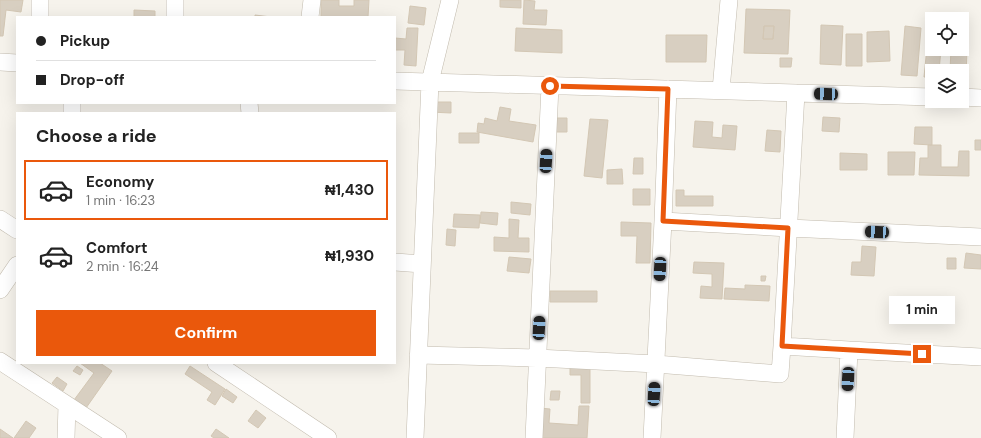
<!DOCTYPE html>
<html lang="en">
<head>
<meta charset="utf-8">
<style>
  body { margin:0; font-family:"DM Sans",sans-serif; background:#f6f6f6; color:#222; height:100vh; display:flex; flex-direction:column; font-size:15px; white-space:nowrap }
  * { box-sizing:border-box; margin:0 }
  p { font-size:13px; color:#767676 }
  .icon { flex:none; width:22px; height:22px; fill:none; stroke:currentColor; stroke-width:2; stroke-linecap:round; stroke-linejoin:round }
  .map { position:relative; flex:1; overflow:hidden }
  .side { position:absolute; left:16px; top:112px; width:380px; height:252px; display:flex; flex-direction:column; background:#fff; border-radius:0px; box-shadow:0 4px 16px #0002 }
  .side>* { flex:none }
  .hud { position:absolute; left:16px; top:16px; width:380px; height:88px; border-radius:0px; box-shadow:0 4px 16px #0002; display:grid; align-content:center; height:88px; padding:0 20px; background:#fff }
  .tools { position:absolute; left:925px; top:12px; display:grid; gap:8px }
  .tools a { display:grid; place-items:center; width:44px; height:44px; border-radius:0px; background:#fff; box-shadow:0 4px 16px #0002; font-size:20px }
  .end { position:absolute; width:18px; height:18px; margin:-9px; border:5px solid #ea580c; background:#fff; box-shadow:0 0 0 2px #fff }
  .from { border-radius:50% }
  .bubble { position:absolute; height:28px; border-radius:0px; background:#fff; box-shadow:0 4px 16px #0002; font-size:13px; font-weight:700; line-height:28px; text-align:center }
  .car { position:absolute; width:12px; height:24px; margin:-12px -6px; border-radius:5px; box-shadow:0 0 3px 1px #0007; background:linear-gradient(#222 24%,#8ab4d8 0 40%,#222 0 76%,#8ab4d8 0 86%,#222 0) }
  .hud b { display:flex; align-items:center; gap:14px; height:38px; font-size:15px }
  .hud b+b { border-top:1px solid #e0e0e0 }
  .hud i { width:10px; height:10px; background:#222 }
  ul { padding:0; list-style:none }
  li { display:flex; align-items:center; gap:12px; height:60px; margin:0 8px 6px; padding:0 12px; border:2px solid transparent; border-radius:0px }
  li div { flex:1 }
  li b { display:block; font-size:15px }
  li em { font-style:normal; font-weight:700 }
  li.selected { border-color:#ea580c }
  li>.icon { width:36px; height:36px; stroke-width:1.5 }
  h2 { padding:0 20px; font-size:18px; line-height:48px }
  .action { display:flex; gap:8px; margin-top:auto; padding:8px 20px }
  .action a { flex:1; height:46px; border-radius:0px; background:#ea580c; color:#fff; font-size:16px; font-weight:700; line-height:46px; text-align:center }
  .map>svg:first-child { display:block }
  .building { fill:#d8cfc1; stroke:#d3c7b4; fill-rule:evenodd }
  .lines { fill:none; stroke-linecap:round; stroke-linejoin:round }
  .minor-casing { stroke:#c2bbae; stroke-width:18 }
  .minor { stroke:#fff; stroke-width:17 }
  .route { stroke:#ea580c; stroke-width:5 }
</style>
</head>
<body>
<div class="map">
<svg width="981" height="438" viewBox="0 0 981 438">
  <rect width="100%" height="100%" fill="#f6f3ec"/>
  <!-- building -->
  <path class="building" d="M0 0H23L21 12 6 10 3 36H0Z
    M321 0H339V6H354V0H369L368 17H321Z
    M500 0H521V8L500 7Z
    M524 0 535 1 534 10H547L546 25 523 24Z
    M410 6 426 8 424 25 408 23Z
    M746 9 790 10 788 54 744 53ZM764 26H774L773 39H763Z
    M134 10 155 11V17H134Z
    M255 15 271 17H255Z
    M821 25 843 26 841 65 820 64Z
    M764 26H774L773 39H763Z
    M905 26 921 28 917 76 901 75Z
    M407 28H418L416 66 404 65 405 50H395V38L406 39Z
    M516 28 562 30V53L515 51Z
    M889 31 890 61 867 62V32Z
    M846 34H862V66H846Z
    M666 35H707L706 62H666Z
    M927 47 932 48V49H941L939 71H932V77H924Z
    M962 47 967 48 966 78H962V71H950L951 49H962Z
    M780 58H792L791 67H780Z
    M430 102H451V113L430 112Z
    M500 107 511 109 509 121 536 125 533 142 477 132 478 123 484 124 485 118 497 121Z
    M823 117 840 118 839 132 822 131Z
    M556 118H567V132H556Z
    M590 119 608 120 602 178 584 176Z
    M695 121 713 122 712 137 722 138 723 125 737 126 735 150 693 147Z
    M915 127H932V145L914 144Z
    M767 130 781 131 780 152 765 151Z
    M459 133H479V143H459Z
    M975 140H981V150H975Z
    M928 145H941V167H958L959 151H969V176L919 175 920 158H928Z
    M888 152H915L914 175H888Z
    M840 153 867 154V170H840Z
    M634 158H643V174H633Z
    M622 169 623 184H607V170Z
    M633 189H650V205H633Z
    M676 190H684V196H713V206H676Z
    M511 202 531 204 530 215 511 213Z
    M481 212 498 213 497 225 480 223Z
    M454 214 480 215 479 228 453 227Z
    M509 219 519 220 518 238H529V252L494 251V237L509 238Z
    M621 222 651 223 650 263H636L637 236H621Z
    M447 229 456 230 455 246 446 245Z
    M862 246 876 247 874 276 851 275 852 262H861Z
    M966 253 981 255V269L964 268Z
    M509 257 531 259 529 273 507 271Z
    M947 258H956V269H947Z
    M694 262 724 263 722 299 700 298 701 286 712 287V274L693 273Z
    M761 276H766L765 281H761Z
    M745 285 770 286 769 301 724 299 725 288 745 289Z
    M550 291H597V302H550Z
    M80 363H100L112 371 86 408 74 400 94 373Z
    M77 366 83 370 80 375 73 371Z
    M190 366 225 389 215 405 207 400 212 392 185 374Z
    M590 367V403H581V375H570V368Z
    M57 377 67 384 63 391 52 383Z
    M226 389 237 397 233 403 222 396Z
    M551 391H560L559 400H550Z
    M579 406H589L587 438H538L540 408 550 409 549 423 578 425Z
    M256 410 266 418 258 428 248 421Z
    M26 421 36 428 29 438H14Z
    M0 429 13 438H0Z
    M216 429 229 438H214L211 436Z"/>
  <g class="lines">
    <!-- minor casing -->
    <g class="minor-casing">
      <path id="minor" d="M40 17V0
        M175 17V0
        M310 17 312 0
        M0 62 17 63
        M395 81 932 97
        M668 89 663 221 789 228 981 237
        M721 90 729 0
        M796 93 782 346 849 350
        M962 97 981 98
        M72 103V113
        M249 103 250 113
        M0 219 17 230
        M395 262 422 264
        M0 290 17 265
        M418 355 537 358 656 364 780 374 782 346
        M0 361 118 438
        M216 363 328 438
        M66 438 67 405
        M415 438 430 82 450 0
        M534 438 550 86
        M652 438 663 221
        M845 438 849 350 981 357"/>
    </g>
    <!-- minor -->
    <use href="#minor" class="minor"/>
  </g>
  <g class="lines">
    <!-- route -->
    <path class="route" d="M550 86 668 89 663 221 788 228 782 346 922 354"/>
  </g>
</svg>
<div class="tools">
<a><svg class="icon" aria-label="locate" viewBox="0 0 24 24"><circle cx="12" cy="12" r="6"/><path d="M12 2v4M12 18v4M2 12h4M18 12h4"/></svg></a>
<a><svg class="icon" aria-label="layers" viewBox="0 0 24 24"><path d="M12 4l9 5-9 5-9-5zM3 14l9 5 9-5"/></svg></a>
</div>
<i class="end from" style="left:550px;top:86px"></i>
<i class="end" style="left:922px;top:354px"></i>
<div class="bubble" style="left:889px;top:296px;width:66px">1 min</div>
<i class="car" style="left:826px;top:94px;rotate:272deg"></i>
<i class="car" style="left:546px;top:161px;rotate:3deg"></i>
<i class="car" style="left:877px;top:232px;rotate:273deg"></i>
<i class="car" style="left:660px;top:269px;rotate:183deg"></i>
<i class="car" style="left:539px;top:328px;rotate:3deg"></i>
<i class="car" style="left:848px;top:379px;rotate:183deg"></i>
<i class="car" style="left:654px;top:394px;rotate:3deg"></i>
<div class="hud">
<b><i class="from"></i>Pickup</b>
<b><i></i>Drop-off</b>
</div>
<section class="side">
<h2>Choose a ride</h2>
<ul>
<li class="selected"><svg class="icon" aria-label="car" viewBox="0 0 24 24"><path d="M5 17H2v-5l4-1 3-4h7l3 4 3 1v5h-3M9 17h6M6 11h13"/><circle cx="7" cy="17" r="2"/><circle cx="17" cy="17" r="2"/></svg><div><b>Economy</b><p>1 min · 16:23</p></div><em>₦1,430</em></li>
<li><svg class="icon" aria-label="car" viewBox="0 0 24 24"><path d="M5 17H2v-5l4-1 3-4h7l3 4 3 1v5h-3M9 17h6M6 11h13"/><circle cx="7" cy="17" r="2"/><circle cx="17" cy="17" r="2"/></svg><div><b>Comfort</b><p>2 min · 16:24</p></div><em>₦1,930</em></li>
</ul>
<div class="action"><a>Confirm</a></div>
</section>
</div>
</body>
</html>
